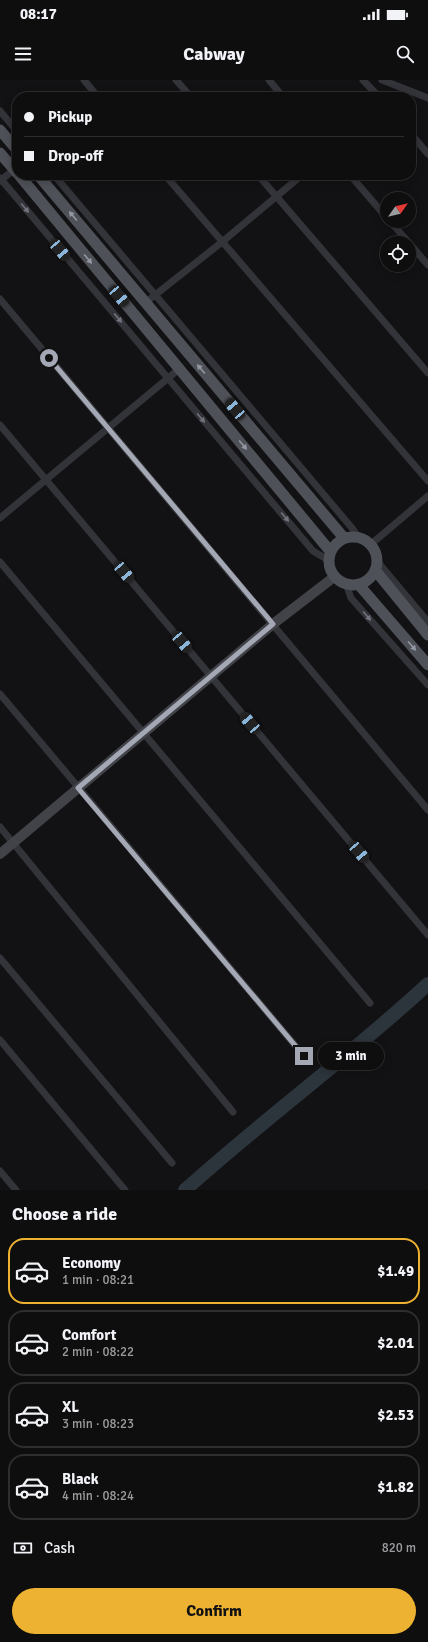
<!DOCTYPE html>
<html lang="en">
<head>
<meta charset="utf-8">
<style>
  body { margin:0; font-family:Signika,sans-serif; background:#171718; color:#f1f3f6; height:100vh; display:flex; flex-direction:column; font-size:15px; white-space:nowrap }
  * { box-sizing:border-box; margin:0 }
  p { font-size:13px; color:#9b9c9e }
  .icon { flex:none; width:22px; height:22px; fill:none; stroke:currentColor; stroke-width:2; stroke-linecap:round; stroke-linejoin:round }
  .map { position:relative; height:1110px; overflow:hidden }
  .panel { display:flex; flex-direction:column; background:#0e0e0f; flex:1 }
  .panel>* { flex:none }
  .guide { position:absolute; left:12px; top:12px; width:404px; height:88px; border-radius:16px; box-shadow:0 2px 10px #0003,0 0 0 1px #2e2e2f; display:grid; align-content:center; height:88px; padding:0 12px; background:#0e0e0f }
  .needle { width:26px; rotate:56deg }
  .tools { position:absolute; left:380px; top:112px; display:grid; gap:8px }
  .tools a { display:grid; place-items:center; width:36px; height:36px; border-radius:50%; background:#0e0e0f; box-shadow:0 2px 10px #0003,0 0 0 1px #2e2e2f; font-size:20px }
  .end { position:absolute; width:18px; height:18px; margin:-9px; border:5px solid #a4a8b4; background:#111; box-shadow:0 0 0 2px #111 }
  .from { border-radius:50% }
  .bubble { position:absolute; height:28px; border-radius:14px; background:#0e0e0f; box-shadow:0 2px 10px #0003,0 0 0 1px #2e2e2f; font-size:13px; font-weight:700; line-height:28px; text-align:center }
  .car { position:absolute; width:12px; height:24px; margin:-12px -6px; border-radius:5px; box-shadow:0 0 3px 1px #0007; background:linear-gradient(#222 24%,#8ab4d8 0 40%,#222 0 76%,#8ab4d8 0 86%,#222 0) }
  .guide b { display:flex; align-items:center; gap:14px; height:38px; font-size:15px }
  .guide b+b { border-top:1px solid #2e2e2f }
  .guide i { width:10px; height:10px; background:#f1f3f6 }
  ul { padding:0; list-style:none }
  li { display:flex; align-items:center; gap:12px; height:66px; margin:0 8px 6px; padding:0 4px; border:2px solid #2e2e2f; border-radius:16px }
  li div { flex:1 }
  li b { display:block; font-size:15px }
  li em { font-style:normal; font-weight:700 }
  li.current { border-color:#edb231 }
  li>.icon { width:36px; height:36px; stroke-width:1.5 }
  h2 { padding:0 12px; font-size:18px; line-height:48px }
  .pay { display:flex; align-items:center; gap:10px; height:44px; padding:0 12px; font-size:15px }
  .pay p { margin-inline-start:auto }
  .primary-button { display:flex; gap:8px; margin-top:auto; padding:8px 12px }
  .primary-button a { flex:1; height:46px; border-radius:24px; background:#edb231; color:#111; font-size:16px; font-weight:700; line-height:46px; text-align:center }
  .status { display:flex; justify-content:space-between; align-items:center; height:28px; padding:0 20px; background:#0e0e0f; direction:ltr }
  .status svg { height:11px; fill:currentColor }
  header { display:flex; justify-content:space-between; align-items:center; height:52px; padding:0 12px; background:#0e0e0f; font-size:18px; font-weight:700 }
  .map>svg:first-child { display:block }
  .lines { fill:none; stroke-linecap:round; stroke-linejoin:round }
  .river { stroke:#2c343c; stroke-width:14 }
  .minor { stroke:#333439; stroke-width:7 }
  .secondary { stroke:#414349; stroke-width:10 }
  .primary { stroke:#4f5158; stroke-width:11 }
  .oneway { fill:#71747d }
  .oneway2 { fill:#9397a2 }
  .route { stroke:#a4a8b4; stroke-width:5 }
</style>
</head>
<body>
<div class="status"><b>08:17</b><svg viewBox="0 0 49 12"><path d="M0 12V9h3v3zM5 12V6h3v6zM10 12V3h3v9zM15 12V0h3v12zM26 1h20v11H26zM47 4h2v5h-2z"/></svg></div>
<header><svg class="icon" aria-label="menu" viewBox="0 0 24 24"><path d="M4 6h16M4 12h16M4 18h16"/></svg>Cabway<svg class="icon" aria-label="search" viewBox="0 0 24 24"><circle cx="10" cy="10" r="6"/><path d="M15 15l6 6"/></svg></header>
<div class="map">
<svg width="428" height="1110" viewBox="0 0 428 1110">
  <rect width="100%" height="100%" fill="#121214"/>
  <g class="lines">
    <!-- river -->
    <path class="river" d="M185 1110C264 1039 350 976 428 904"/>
    <!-- minor -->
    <path class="minor" d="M84 0 98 17
      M176 0 191 17
      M269 0 283 17
      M363 0 379 17
      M382 0 428 18
      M0 31 17 51
      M411 54 428 74
      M54 95 352 448 358 457
      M165 95 428 401
      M258 95 428 293
      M350 95 387 138
      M0 98 313 471 328 480
      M0 101 17 87
      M390 141 409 163
      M409 163 428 185
      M0 219 428 730
      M145 223 222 162 302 95
      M0 345 428 855
      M0 438 179 289
      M370 465 428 416
      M377 481 428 542
      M0 482 370 923
      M346 504 351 518 428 605
      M0 614 304 976
      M0 747 233 1032
      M0 878 172 1083
      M0 960 125 1110
      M0 1091 16 1110"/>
    <!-- secondary -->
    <path class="secondary" d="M0 774 273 544 334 497"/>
    <!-- primary -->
    <path class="primary" d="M0 50 17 70
      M0 73 17 93
      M19 95 330 471
      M38 95 344 458
      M329 481a24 24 0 1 1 48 0a24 24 0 1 1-48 0Z
      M375 490 428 555
      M359 505 428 585"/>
  </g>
  <!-- one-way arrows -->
  <defs><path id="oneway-solid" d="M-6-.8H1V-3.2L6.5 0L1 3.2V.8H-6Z"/></defs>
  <g class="oneway">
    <use href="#oneway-solid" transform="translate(25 128) rotate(50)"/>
    <use href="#oneway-solid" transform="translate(118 238) rotate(50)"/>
    <use href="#oneway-solid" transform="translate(201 338) rotate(50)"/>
    <use href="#oneway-solid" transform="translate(285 437) rotate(50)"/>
    <use href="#oneway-solid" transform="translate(367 536) rotate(50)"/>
  </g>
  <g class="oneway2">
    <use href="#oneway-solid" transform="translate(73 136) rotate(-130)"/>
    <use href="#oneway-solid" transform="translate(88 179) rotate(50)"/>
    <use href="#oneway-solid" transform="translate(201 289) rotate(-130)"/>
    <use href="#oneway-solid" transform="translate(243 365) rotate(50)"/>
    <use href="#oneway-solid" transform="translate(412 566) rotate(49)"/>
  </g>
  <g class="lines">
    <!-- route -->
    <path class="route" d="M49 278 273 544 78 708 304 976"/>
  </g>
</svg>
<div class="tools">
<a><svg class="needle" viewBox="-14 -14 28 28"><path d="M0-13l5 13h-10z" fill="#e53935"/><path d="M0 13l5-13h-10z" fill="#9b9c9e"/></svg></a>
<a><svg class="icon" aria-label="locate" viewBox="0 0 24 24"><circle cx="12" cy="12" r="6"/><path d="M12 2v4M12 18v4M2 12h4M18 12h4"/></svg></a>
</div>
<i class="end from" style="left:49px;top:278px"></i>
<i class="end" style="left:304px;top:976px"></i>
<div class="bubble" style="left:318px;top:962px;width:66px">3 min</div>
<i class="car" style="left:60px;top:170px;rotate:140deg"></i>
<i class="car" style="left:119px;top:216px;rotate:140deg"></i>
<i class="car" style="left:235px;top:329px;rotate:320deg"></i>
<i class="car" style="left:124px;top:492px;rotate:140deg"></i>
<i class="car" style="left:182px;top:562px;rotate:140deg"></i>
<i class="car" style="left:250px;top:643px;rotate:320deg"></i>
<i class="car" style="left:359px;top:772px;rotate:140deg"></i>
<div class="guide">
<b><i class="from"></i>Pickup</b>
<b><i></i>Drop-off</b>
</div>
</div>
<section class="panel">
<h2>Choose a ride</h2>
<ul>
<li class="current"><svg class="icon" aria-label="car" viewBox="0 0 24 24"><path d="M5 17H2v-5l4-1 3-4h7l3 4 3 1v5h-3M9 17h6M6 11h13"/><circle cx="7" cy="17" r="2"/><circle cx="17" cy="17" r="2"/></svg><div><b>Economy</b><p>1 min · 08:21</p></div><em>$1.49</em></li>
<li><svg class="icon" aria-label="car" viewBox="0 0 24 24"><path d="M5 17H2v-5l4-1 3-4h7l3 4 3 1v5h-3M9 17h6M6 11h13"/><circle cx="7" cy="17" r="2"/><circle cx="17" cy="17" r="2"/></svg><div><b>Comfort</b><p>2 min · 08:22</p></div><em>$2.01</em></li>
<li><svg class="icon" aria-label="car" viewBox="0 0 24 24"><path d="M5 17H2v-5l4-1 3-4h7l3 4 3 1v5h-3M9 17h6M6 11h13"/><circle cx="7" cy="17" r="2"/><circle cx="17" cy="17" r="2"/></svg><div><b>XL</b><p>3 min · 08:23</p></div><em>$2.53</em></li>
<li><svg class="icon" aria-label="car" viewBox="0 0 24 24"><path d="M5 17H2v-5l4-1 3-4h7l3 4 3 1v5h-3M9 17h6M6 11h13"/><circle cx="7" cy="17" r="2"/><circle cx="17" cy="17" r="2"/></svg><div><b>Black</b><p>4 min · 08:24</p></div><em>$1.82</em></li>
</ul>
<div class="pay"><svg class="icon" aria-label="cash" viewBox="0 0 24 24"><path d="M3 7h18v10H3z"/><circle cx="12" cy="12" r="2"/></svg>Cash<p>820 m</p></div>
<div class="primary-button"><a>Confirm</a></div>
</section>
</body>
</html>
